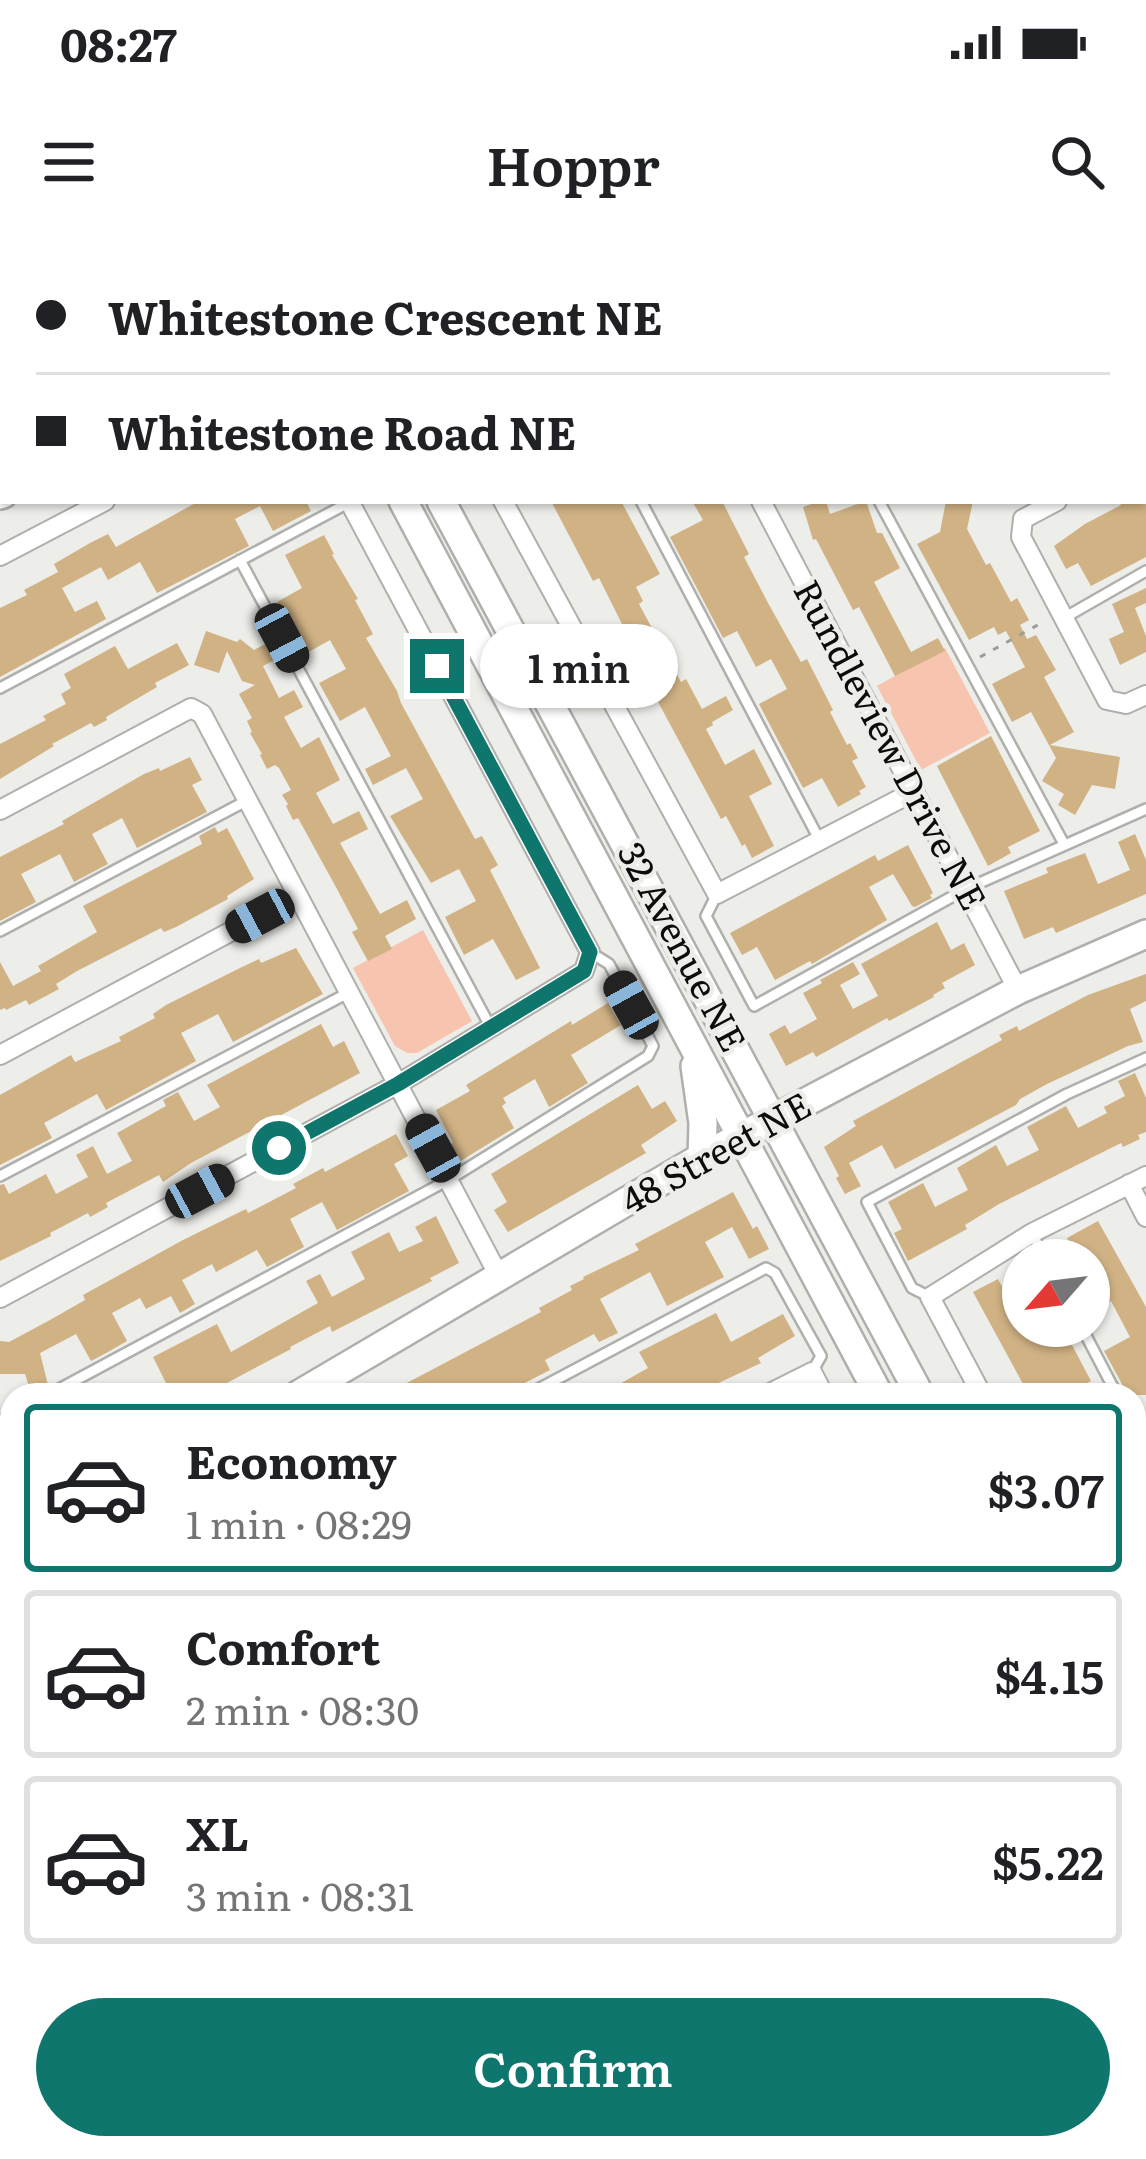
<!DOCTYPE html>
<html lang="en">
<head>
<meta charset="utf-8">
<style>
  body { margin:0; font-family:Literata,serif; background:#f2f2f2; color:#202124; height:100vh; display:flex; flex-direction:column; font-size:45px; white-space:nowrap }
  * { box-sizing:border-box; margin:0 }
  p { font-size:39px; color:#757577 }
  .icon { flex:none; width:66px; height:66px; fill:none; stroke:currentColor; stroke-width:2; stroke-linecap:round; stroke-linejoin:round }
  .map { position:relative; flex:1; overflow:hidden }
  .sheet { position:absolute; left:0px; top:1143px; width:1146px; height:777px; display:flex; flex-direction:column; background:#fff; border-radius:36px 36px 0 0; box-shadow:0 3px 9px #0004 }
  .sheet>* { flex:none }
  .banner { position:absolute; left:0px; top:0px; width:1146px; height:264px; box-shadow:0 3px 9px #0004; display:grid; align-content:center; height:264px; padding:0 36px; background:#fff }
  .needle { width:78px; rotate:242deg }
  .tools { position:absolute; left:1002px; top:999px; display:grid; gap:24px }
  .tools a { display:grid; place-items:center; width:108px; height:108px; border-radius:50%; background:#fff; box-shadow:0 3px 9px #0004; font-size:60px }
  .end { position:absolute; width:54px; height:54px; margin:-27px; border:15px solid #0f766e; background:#fff; box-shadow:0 0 0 6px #fff }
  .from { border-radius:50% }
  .bubble { position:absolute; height:84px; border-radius:42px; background:#fff; box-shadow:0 3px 9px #0004; font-size:39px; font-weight:600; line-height:84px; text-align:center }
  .car { position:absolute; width:36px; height:72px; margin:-36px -18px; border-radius:15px; box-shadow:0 0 9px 3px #0007; background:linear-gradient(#222 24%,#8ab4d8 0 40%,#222 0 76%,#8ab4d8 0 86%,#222 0) }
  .banner b { display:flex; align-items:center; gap:42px; height:114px; font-size:45px }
  .banner b+b { border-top:3px solid #e0e0e0 }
  .banner i { width:30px; height:30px; background:#202124 }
  ul { padding:21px 0 0; list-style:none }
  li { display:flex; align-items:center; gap:36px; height:168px; margin:0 24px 18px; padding:0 12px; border:6px solid #e0e0e0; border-radius:12px }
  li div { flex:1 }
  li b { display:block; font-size:45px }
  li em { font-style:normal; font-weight:600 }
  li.active { border-color:#0f766e }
  li>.icon { width:108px; height:108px; stroke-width:1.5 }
  .primary-button { display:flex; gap:24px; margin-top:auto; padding:24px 36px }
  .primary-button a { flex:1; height:138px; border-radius:72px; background:#0f766e; color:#fff; font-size:48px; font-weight:600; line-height:138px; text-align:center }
  .status { display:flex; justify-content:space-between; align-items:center; height:84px; padding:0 60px; background:#fff; direction:ltr }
  .status svg { height:33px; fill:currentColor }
  header { display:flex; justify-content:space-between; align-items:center; height:156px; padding:0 36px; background:#fff; font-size:54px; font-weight:600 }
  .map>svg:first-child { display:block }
  .green { fill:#f7c4af }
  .building { fill:#d0b284 }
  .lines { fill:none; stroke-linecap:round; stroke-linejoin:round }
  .lane-casing { stroke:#afb0ac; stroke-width:14 }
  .street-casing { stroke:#afb0ac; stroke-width:22 }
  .secondary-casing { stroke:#afb0ac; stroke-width:32 }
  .path { stroke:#9c9c99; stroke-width:3; stroke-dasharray:6 9; stroke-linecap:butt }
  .lane { stroke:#fff; stroke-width:9 }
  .street { stroke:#fff; stroke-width:18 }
  .secondary { stroke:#fff; stroke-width:27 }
  .route { stroke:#0f766e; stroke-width:15 }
  .labels { text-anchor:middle; stroke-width:9; stroke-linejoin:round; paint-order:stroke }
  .street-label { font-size:36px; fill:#0c0c0b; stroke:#edede9 }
</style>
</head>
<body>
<div class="status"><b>08:27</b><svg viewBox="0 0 49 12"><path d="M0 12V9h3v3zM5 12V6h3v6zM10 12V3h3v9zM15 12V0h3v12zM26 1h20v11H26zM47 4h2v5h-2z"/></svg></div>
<header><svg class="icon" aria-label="menu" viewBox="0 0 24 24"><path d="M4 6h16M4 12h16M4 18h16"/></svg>Hoppr<svg class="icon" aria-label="search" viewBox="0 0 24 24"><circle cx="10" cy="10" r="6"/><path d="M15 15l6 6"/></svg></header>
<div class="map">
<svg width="1146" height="1919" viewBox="0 0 1146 1919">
  <rect width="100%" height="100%" fill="#edede9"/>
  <!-- green -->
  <path class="green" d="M945 408 990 493 921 530 877 446Z
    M423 690 472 781 417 813H407L395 806 353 728Z"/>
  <!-- building -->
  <path class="building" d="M199 261H306L311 271 273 291 260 266 235 279 249 306 157 353 140 322 108 340 101 327 62 348 75 372 97 361 106 379 0 437V368L27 355 24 350 58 332 54 324 90 303 108 294 116 307Z
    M551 261H621L660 334 636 347 643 361 639 364 681 442 686 439 702 469 726 456 733 470 712 482 713 485 706 489 725 525 754 509 772 544 749 556 774 606 752 618 745 604 742 606 726 576 721 579 657 460 661 458 645 429 636 434 629 419 637 414 599 338 593 341Z
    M692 261H722L749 314 744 317 768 363 801 422 807 419 833 470 830 472 847 505 850 503 858 518 852 521 866 547 859 551 861 554 838 567 822 538 803 548 759 464 787 449 771 419 756 427 737 391 723 398 670 297 703 280Z
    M820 261H826L830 274 866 261 877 293H882L900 328 874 342 911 412 938 398 945 411 895 436 859 367 853 370 816 299 813 300 803 267Z
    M946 261H973L967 289 986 325 990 323 1011 362 1017 358 1029 380 1020 385 1027 399 1036 395 1056 430 1044 437 1074 492 1050 505 1120 517 1115 549 1092 545 1075 575 1058 565 1064 554 1042 541 1056 518 1031 472 1012 482 992 444 1025 427 1006 391 998 395 994 387 969 400 917 304 940 292Z
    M1119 261H1146V317L1091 346 1078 323 1066 329 1054 306 1085 284 1121 265Z
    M324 295 334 314 332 315 358 359 355 360 373 394 366 398 397 451 401 463 475 599 482 596 498 625 490 630 540 728 516 740 493 699 464 715 445 677 476 661 459 629 431 643 390 576 423 559 406 528 373 545 365 529 391 516 365 467 340 481 319 443 346 429 330 400 305 414 277 362 302 348 285 315Z
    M1146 348V363L1135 368 1146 396V412L1120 425 1109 399 1124 392 1112 364Z
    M206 391 237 402 240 399 254 410 269 402 278 418 263 426 279 458 294 450 303 467 284 477 301 508 319 497 340 540 316 553 333 584 359 571 368 589 340 603 380 674 407 660 416 679 385 696 392 709 368 721 352 692 358 689 337 649 298 578 293 580 286 566 288 564 282 555 291 550 279 528 275 525 267 529 260 515 262 514 250 493 252 492 247 481 252 478 239 454 255 445 242 441 227 411 219 433 194 425Z
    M177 403 189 425 155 443 157 447 106 477 107 480 94 487 91 483 52 504 54 506 0 539V504L46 480 43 476 66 464 61 454 71 448 64 434 115 406 128 429Z
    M991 496 1040 591 1008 607 1011 613 988 626 937 526Z
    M190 517 202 540 192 545 207 572 137 608 122 578 92 594 108 624 74 642 60 614 21 634 36 662 0 681V617L64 584 62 581 144 534 159 528 160 531Z
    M215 587 218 593 227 588 254 639 227 656 228 659 176 687 164 692 161 688 77 731 56 744 59 749 29 765 26 760 6 770 5 768 0 770V722L13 746 41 731 38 726 97 692 83 666 202 604 199 596Z
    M1135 594 1146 620V654L1056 693 1053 687 1024 699 1004 651 1048 633 1046 628 1085 613 1098 644 1130 630 1118 602Z
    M908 605 933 653 930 655 932 658 915 667 912 666 893 634 869 647 887 680 812 724 810 721 775 740 757 707 742 715 730 693 875 615 878 621Z
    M937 682 951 710 964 703 975 725 942 743 945 748 933 755 934 757 889 781 887 778 816 817 813 812 786 826 769 794 785 785 790 794 817 779 803 753 822 743 820 740 853 722 860 734 840 745 853 769 878 756 861 724Z
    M296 708 323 754 233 802 218 774 181 793 196 821 106 870 97 854 44 883 52 898 0 925V855L71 815 75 822 121 801 119 797 155 778 153 774 166 765 242 727 259 719 261 723Z
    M1146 734V761L1130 769 1143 802 1128 806 1047 844 1020 859 1016 865 895 929 882 905 849 923 861 946 845 954 836 938 839 936 824 907 856 886 853 881 1002 800 999 795 1017 786 1019 791 1088 755Z
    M608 763 621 785 571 815 588 843 549 867 535 839 503 858 506 863 502 866 514 888 459 922 450 904 453 903 436 870 470 851 466 845 571 781 572 785Z
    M321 784 333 807 344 801 360 833 191 923 163 942 159 935 106 963 108 967 90 977 88 973 50 993 51 996 0 1021V945L4 944 9 954 46 934 56 954 88 937 76 915 93 906 107 934 132 921 117 893 166 866 163 860 178 852 194 881 220 867 207 845Z
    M1135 833 1146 858V892L1138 895 1140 899 1123 907 1121 903 999 964 965 985 967 989 908 1021 894 993 902 989 888 962 923 943 935 967 968 950 957 928 996 905 1007 926 1039 910 1027 887 1066 866 1078 888 1107 873 1104 867 1125 856 1118 841Z
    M638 845 652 869 665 861 677 881 641 905 646 913 508 992 494 970 507 962 491 934Z
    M396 894 408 916 394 924 409 951 337 990 322 962 290 979 304 1007 267 1027 257 1010 216 1032 212 1024 182 1040 195 1064 180 1073 171 1056 146 1069 140 1058 112 1073 127 1101 108 1112 91 1121 76 1094 40 1113 48 1145 30 1150 25 1134H0V1101L9 1102 50 1080 85 1060 83 1055 183 1000 246 969 248 973 296 948 293 944 323 928 325 932Z
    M733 952 753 989 757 986 769 1009 749 1019 732 987 705 1002 724 1037 667 1066 650 1032 600 1059 618 1093 599 1102 594 1094 545 1120 550 1130 501 1155H384L541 1072 539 1068 572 1050 570 1046 584 1039 583 1037 639 1010 635 1004Z
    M436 976 459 1023 430 1038 432 1041 332 1092 330 1086 290 1107 291 1109 225 1144 228 1150 218 1155H147L167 1145 153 1117 217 1084 231 1112 318 1063 306 1041 320 1034 332 1057 365 1039 351 1012 389 992 399 1012 423 1001 415 987Z
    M1098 981 1146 1067V1155H1128L1104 1111 1130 1097 1111 1061 1089 1072V1053L1104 1045 1088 1016 1078 1020 1067 998Z
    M998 1039 1004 1050 1023 1040V1086H1062L1091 1141 1064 1155H1029L973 1052Z
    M716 1073 731 1102 783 1074 795 1096 758 1118 761 1123 693 1155H600L648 1128 639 1112Z"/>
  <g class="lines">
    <!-- lane casing -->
    <g class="lane-casing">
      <path id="lane" d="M46 3 52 0
        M849 3 855 0
        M0 28 3 26
        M1143 86 1146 85
        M641 261 820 601
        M879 261 1064 604
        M240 320 491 788
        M1064 378 1146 331
        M0 448 350 262
        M717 654 706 676 754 766 966 649 1146 569
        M0 691 248 560
        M0 936 348 753
        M1032 993 1046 1020
        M930 1057 912 1048 867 962 1067 854 1146 818
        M1081 1086 1117 1155
        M48 1155 450 939 648 816 653 806 609 724 590 712
        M527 1155 766 1028 775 1033 821 1116 812 1132
        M0 1181 12 1174
        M1134 1188 1146 1211
        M0 1470 12 1479
        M0 1760 12 1768
        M1134 1818 1146 1812
        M149 1908 155 1919
        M403 1908 409 1919
        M942 1919 963 1908"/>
    </g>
    <!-- street casing -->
    <g class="street-casing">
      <path id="street" d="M205 0 207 3
        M1004 0 1006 3
        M577 3 582 0
        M1065 3 1071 0
        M0 157 3 156
        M1143 214 1146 212
        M503 261 717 654 915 551
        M761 261 1018 750
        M1057 261 1023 279 1021 297 1107 460 1126 464 1146 455
        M0 316 105 261
        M0 570 191 468 202 474 500 1038
        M0 815 297 656
        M1129 944 1146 977
        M0 1058 398 844 584 731 590 712 349 261
        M766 1155 812 1132 824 1155
        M982 1155 930 1057 1032 993 1146 936
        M1134 1448 1146 1471
        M1134 1732 1146 1755
        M0 1893 12 1901
        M21 1908 32 1919
        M528 1908 534 1919
        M251 1919 271 1908
        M706 1919 726 1908"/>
    </g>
    <!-- secondary casing -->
    <g class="secondary-casing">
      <path id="secondary" d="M265 0 267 3
        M319 0 326 3
        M377 3 401 0
        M474 3 480 0
        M0 219 3 217
        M0 255 3 254
        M403 261 879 1155
        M441 261 920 1155
        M695 826 703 883 702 917
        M298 1155 702 917 1018 750 1146 694
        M0 1325 12 1316
        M1134 1558 1146 1581
        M0 1613 12 1622
        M1134 1633 1146 1655
        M279 1908 285 1919"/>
    </g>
    <!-- path -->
    <path class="path" d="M980 417 1045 381"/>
    <!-- lane -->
    <use href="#lane" class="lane"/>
    <!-- street -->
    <use href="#street" class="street"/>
    <!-- secondary -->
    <use href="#secondary" class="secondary"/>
  </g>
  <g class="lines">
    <!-- route -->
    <path class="route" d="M279 908 398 844 584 731 590 712 437 426"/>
  </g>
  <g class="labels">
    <!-- street labels -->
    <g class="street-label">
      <text transform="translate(890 505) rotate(62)" y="13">Rundleview Drive NE</text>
      <text transform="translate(682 707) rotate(62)" y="13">32 Avenue NE</text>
      <text transform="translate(716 913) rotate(-29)" y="13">48 Street NE</text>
    </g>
  </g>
</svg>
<div class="tools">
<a><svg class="needle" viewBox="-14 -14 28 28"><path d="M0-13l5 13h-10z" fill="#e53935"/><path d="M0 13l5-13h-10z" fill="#757577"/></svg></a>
</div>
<i class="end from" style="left:279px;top:908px"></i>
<i class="end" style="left:437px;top:426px"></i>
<div class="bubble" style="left:480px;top:384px;width:198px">1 min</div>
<i class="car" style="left:282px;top:398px;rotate:152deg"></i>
<i class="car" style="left:260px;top:676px;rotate:242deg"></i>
<i class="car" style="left:631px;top:765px;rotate:331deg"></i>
<i class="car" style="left:433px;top:908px;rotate:331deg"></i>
<i class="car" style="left:200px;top:951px;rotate:62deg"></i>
<div class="banner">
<b><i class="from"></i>Whitestone Crescent NE</b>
<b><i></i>Whitestone Road NE</b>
</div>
<section class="sheet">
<ul>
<li class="active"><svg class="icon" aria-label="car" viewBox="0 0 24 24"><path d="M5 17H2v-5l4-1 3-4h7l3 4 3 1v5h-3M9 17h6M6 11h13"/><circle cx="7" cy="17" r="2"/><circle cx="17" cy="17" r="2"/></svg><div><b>Economy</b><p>1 min · 08:29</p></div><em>$3.07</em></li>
<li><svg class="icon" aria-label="car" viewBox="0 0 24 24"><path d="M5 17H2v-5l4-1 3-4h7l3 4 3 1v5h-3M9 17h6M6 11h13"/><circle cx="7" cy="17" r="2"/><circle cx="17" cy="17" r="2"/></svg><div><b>Comfort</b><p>2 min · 08:30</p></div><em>$4.15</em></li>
<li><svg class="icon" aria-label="car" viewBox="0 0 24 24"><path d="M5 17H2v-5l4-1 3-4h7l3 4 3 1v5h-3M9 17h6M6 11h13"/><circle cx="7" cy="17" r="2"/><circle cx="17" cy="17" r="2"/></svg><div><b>XL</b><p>3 min · 08:31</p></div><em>$5.22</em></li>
</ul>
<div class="primary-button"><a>Confirm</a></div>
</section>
</div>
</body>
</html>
